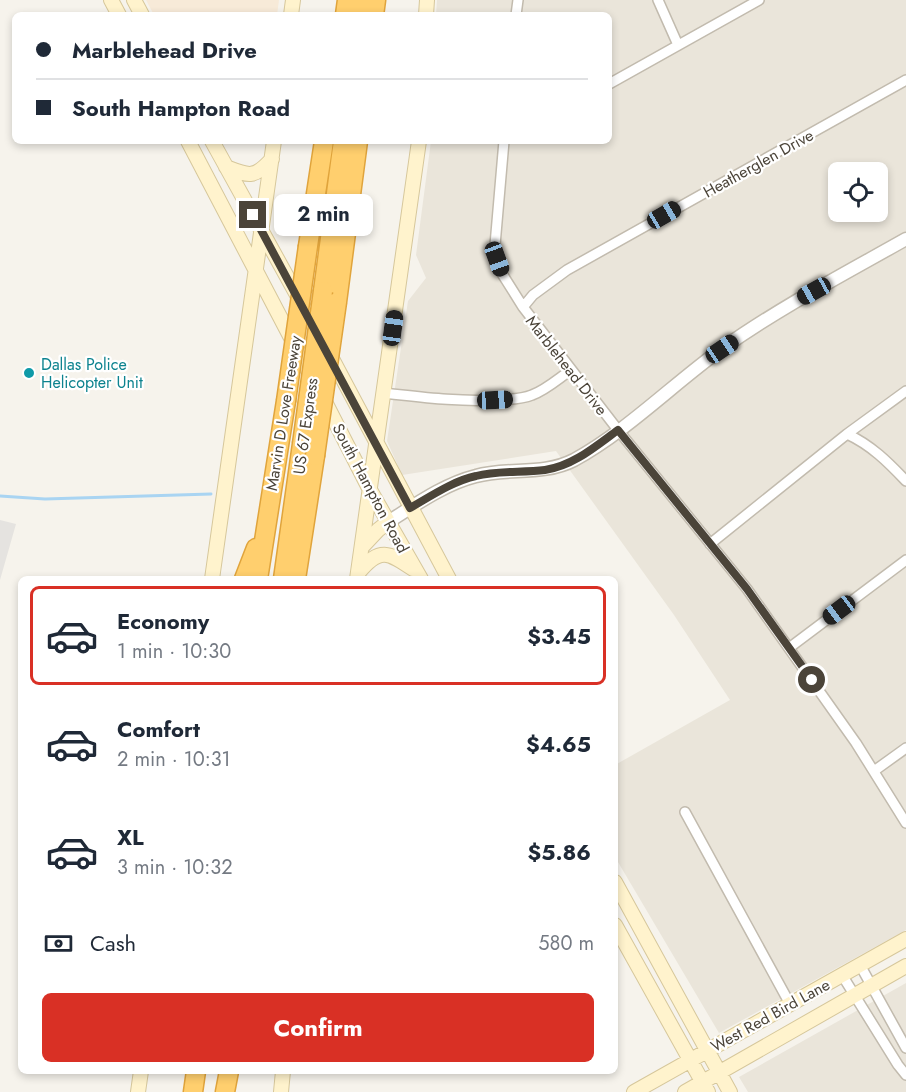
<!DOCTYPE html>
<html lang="en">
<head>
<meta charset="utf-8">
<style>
  body { margin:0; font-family:Jost,sans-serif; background:#f2f2f3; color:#1f2937; height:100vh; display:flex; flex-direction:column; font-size:22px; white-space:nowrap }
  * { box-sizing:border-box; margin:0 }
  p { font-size:20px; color:#747a83 }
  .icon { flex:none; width:33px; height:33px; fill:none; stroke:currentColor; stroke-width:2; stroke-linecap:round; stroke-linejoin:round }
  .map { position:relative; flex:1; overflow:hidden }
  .drawer { position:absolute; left:18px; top:576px; width:600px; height:498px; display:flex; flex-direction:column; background:#fff; border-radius:9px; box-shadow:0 3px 9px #0003 }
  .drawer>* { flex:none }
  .banner { position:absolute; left:12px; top:12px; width:600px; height:132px; border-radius:9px; box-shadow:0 3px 9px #0003; display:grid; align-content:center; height:132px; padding:0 24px; background:#fff }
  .tools { position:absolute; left:828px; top:162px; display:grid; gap:12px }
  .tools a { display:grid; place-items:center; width:60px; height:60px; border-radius:9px; background:#fff; box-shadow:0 3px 9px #0003; font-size:30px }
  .end { position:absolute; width:27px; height:27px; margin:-14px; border:8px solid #4b4439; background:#fff; box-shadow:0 0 0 3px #fff }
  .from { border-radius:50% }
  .bubble { position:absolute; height:42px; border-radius:9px; background:#fff; box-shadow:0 3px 9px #0003; font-size:20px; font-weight:700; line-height:42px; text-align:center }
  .car { position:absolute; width:18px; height:36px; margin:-18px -9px; border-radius:8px; box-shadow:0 0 4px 2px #0007; background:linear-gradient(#222 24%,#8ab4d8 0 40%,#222 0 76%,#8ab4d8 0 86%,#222 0) }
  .banner b { display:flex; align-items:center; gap:21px; height:57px; font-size:22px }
  .banner b+b { border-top:2px solid #e0e1e3 }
  .banner i { width:15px; height:15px; background:#1f2937 }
  ul { padding:10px 0 0; list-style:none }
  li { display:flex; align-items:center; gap:18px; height:99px; margin:0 12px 9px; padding:0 12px; border:3px solid transparent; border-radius:9px }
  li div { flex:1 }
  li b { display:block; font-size:22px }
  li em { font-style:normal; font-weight:700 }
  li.on { border-color:#d93025 }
  li>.icon { width:54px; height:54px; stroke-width:1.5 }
  .pay { display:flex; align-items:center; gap:15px; height:66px; padding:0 24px; font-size:22px }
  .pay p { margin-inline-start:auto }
  .cta { display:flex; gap:12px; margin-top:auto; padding:12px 24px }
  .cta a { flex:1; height:69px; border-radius:9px; background:#d93025; color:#fff; font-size:24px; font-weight:700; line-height:69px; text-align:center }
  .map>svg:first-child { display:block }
  .residential { fill:#eae5da; fill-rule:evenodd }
  .commercial { fill:#f7ead8 }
  .parking { fill:#e5e3e0 }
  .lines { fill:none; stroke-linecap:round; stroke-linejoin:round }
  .stream { stroke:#a9d4f2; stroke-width:3 }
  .minor-casing { stroke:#c2bbae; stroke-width:12 }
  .tertiary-casing { stroke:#c2bbae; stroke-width:15 }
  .secondary-casing { stroke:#d6c79b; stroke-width:16 }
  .motorway-casing { stroke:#e0a43c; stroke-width:21 }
  .minor { stroke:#fff; stroke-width:9 }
  .tertiary { stroke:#fff; stroke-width:12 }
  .secondary { stroke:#fff3cd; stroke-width:14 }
  .motorway { stroke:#ffcf6e; stroke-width:18 }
  .motorway-bridge-casing { stroke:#e0a43c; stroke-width:21; stroke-linecap:butt }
  .motorway-bridge { stroke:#ffcf6e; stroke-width:18 }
  .route { stroke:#4b4439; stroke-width:8 }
  .culture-dot { fill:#0f9aa8; stroke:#fff; stroke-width:2 }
  .labels { text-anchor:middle; stroke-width:4.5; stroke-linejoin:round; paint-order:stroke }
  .street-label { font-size:16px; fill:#4b4439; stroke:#fff }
  .culture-label { font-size:16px; fill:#0d838f; stroke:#fff; text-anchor:start }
</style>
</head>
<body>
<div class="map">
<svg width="906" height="1092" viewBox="0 0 906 1092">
  <rect width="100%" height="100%" fill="#f6f3ec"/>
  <!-- residential -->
  <path class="residential" d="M437 0H906V930L719 1033 615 857V765L730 700 674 615 556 451 402 475 387 441 408 301 426 278 416 255 431 141H609V15H436ZM838 172H878V212H838Z
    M906 983V1092H748L739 1077Z"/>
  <!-- commercial -->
  <path class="commercial" d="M146 0H279L277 15H154Z"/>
  <!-- parking -->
  <path class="parking" d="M0 520 16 524 0 580Z"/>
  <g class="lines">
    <!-- stream -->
    <path class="stream" d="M0 496 45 499 211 494"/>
    <!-- minor casing -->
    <g class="minor-casing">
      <path id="minor" d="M658 0 678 45
        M516 15 518 0
        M609 84 759 0
        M504 141 495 245 501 272 523 307 618 430 747 589 856 743 906 823
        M523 307 533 295 567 270 906 80
        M383 393C421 397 457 402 495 400 508 399 520 400 532 395 546 390 559 378 571 370
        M847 434C871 445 888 462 906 481
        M710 544 847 434 906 391
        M789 648 906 560
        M874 771 906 748
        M685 812 790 1004
        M860 965 906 1048
        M842 975 898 1065 906 1075"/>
    </g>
    <!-- tertiary casing -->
    <g class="tertiary-casing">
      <path id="tertiary" d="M388 522C415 505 444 484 476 476 508 467 543 476 574 460 627 431 673 384 723 348 781 307 844 274 906 239"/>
    </g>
    <!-- secondary casing -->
    <g class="secondary-casing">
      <path id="secondary" d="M111 0 119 15
        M134 0 142 15
        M291 15 293 0
        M426 15 427 0
        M188 141 312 378
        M212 141 318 333
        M226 167C249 176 254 179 272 159
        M329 353 449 579
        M323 398 370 490 421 579
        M362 547 378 530 388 522
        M359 572C380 547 388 552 413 569
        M212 579 274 141
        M357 579 419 141
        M615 882 730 1092
        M615 925 708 1092
        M138 1092 141 1071
        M281 1092 283 1071
        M634 1092 906 939
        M685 1092 906 966"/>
    </g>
    <!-- motorway casing -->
    <g class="motorway-casing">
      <path id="motorway" d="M345 15 347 0
        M360 15 362 0
        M374 15 376 0
        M308 246 324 141
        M323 291 343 141
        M337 302 358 141
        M244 579 256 548
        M258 579 286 401
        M283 579 302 444
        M296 579 315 456
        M193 1092 196 1071
        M225 1092 229 1071"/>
    </g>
    <!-- minor -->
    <use href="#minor" class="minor"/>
    <!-- tertiary -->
    <use href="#tertiary" class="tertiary"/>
    <!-- secondary -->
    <use href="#secondary" class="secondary"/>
    <!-- motorway -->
    <use href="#motorway" class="motorway"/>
    <!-- motorway-bridge casing -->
    <g class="motorway-bridge-casing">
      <path id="motorway-bridge" d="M286 401 308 246
        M302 444 323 291
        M315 456 337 302"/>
    </g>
    <!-- motorway-bridge -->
    <use href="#motorway-bridge" class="motorway-bridge"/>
  </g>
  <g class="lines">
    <!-- route -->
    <path class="route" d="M253 215 410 508C431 496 453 481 476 476 499 470 522 473 545 470 573 466 596 446 618 430L747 589 812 680"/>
  </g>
  <!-- markers -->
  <circle class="culture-dot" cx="29" cy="373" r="6"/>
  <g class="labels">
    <!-- street labels -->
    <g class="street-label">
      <text transform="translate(758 163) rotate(-29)" y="6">Heatherglen Drive</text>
      <text transform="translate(567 365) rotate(52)" y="6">Marblehead Drive</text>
      <text transform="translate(283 413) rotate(-81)" y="6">Marvin D Love Freeway</text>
      <text transform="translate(305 426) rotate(-82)" y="6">US 67 Express</text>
      <text transform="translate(371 488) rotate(62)" y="6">South Hampton Road</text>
      <text transform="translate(770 1015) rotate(-29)" y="6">West Red Bird Lane</text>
    </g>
    <!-- culture labels -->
    <g class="culture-label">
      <text x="41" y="370">Dallas Police<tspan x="41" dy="18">Helicopter Unit</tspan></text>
    </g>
  </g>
</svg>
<div class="tools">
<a><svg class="icon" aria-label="locate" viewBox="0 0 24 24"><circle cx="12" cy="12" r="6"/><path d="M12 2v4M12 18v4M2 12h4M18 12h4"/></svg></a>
</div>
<i class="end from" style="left:812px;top:680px"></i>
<i class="end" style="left:253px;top:215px"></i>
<div class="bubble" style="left:274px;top:194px;width:99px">2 min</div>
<i class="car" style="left:664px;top:215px;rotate:60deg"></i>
<i class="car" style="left:497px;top:259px;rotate:160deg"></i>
<i class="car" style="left:814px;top:291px;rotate:241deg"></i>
<i class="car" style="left:393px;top:328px;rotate:8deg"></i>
<i class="car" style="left:722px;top:349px;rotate:56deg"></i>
<i class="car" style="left:495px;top:400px;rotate:87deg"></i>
<i class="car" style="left:839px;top:610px;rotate:233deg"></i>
<div class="banner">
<b><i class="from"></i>Marblehead Drive</b>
<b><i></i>South Hampton Road</b>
</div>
<section class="drawer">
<ul>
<li class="on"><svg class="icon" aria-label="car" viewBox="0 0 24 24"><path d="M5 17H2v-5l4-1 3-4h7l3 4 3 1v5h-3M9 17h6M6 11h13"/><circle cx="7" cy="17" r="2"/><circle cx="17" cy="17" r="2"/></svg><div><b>Economy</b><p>1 min · 10:30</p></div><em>$3.45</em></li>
<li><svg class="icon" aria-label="car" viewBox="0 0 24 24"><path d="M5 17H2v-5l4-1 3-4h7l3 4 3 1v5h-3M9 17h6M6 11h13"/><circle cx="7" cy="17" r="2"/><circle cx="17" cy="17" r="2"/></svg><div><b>Comfort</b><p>2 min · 10:31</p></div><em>$4.65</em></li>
<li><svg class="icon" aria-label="car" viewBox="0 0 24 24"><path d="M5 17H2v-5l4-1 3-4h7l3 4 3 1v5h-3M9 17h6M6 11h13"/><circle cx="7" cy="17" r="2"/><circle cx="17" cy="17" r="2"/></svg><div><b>XL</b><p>3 min · 10:32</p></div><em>$5.86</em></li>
</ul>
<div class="pay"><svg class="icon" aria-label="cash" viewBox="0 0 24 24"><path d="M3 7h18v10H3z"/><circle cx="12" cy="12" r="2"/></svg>Cash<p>580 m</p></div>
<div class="cta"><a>Confirm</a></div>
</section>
</div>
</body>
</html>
